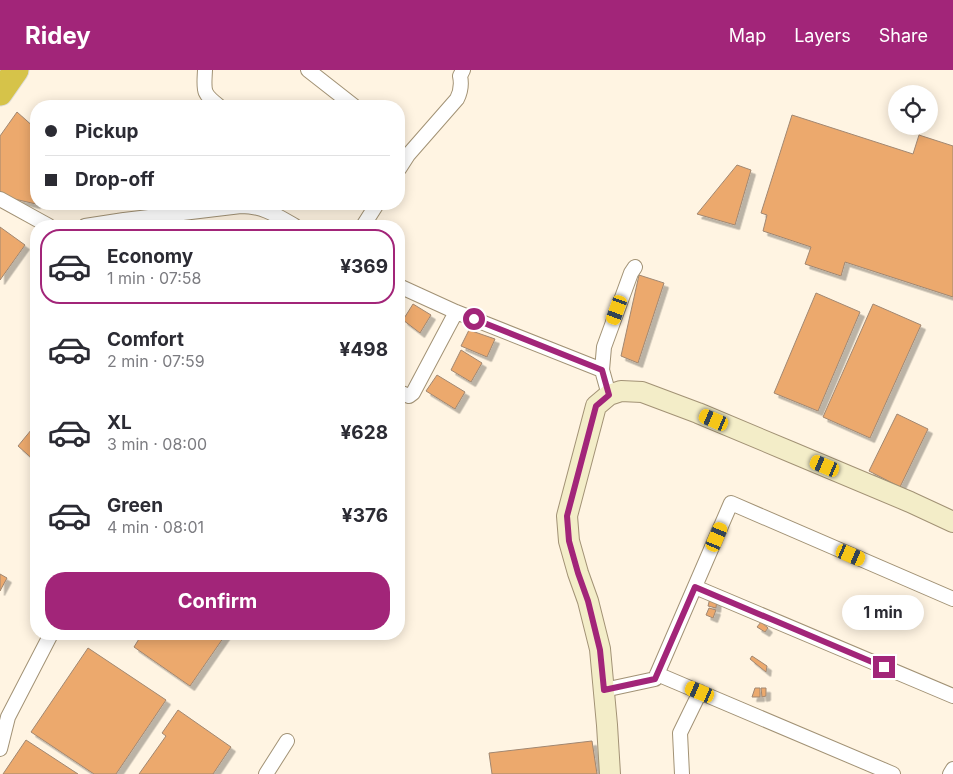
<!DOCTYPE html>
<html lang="en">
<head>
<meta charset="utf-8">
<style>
  body { margin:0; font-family:Inter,sans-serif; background:#f7f7f7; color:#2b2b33; height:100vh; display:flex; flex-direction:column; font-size:19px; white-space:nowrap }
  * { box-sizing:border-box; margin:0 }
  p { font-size:16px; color:#7c7c81 }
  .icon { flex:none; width:28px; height:28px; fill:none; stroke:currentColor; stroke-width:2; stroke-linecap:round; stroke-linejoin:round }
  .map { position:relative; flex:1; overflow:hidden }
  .drawer { position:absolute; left:30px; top:150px; width:375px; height:420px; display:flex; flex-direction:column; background:#fff; border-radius:20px; box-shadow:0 2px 12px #0003 }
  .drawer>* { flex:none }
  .guide { position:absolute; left:30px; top:30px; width:375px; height:110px; border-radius:20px; box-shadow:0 2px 12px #0003; display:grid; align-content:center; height:110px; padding:0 15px; background:#fff }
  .tools { position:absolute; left:888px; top:15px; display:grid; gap:10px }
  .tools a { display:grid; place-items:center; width:50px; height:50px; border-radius:50%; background:#fff; box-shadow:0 2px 12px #0003; font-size:25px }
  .end { position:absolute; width:22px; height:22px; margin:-11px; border:6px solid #a22579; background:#fff; box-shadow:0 0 0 2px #fff }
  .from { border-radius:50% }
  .bubble { position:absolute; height:35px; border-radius:18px; background:#fff; box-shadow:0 2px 12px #0003; font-size:16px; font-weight:700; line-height:35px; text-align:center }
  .car { position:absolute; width:15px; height:30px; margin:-15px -8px; border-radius:6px; box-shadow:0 0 4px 1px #0007; background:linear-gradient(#f5c518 24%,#345 0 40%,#f5c518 0 76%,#345 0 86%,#f5c518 0) }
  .guide b { display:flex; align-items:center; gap:18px; height:48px; font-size:19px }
  .guide b+b { border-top:1px solid #e1e1e2 }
  .guide i { width:12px; height:12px; background:#2b2b33 }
  ul { padding:9px 0 0; list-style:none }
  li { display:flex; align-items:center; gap:15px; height:75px; margin:0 10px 8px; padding:0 5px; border:2px solid transparent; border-radius:20px }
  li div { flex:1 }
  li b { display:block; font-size:19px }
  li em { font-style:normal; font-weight:700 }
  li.current { border-color:#a22579 }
  li>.icon { width:45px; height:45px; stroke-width:1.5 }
  .button { display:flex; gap:10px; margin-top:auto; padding:10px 15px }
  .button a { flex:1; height:58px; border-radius:20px; background:#a22579; color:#fff; font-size:20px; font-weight:700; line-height:58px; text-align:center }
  header { display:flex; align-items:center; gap:30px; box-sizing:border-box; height:70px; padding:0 25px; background:#a22579; color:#fff }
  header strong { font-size:24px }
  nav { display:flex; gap:28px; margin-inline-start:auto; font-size:18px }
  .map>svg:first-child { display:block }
  .building { fill:#eca96d; stroke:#a18771; filter:url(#shadow) }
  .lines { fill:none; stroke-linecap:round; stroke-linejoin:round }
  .street-casing { stroke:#a29275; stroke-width:16 }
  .secondary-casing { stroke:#a29275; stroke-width:22 }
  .highway-casing { stroke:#dddcda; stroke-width:27 }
  .street { stroke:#fff; stroke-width:14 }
  .secondary { stroke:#f3edc8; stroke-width:20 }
  .highway { stroke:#d6c349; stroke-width:25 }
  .route { stroke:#a22579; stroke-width:6 }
</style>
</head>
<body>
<header>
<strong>Ridey</strong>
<nav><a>Map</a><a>Layers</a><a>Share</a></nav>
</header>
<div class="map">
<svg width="953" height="704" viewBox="0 0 953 704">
  <defs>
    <filter id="shadow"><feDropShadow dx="4.5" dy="4.5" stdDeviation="0" flood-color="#0004"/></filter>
  </defs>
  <rect width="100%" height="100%" fill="#fff4e2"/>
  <!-- building -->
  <path class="building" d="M17 42 36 59V134L10 128 0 123V66Z
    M792 45 913 84 919 65 953 76V227L845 192 841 206 805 194 811 177 763 161 767 145 761 143Z
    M737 95 751 100 735 155 697 144Z
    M0 157 25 175 0 210Z
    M639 205 664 213 638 293 621 286Z
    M816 223 860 242 818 341 774 323Z
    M413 234 431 245 420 263 403 250Z
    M873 234 921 255 870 368 823 347Z
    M469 260 495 269 487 287 461 276Z
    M461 280 482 293 471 312 451 300Z
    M437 305 465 322 455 339 426 321Z
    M897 344 928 359 900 417 869 401Z
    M36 354V392L18 376Z
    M0 504 7 508 0 521Z
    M710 528 717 529 716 538 708 536Z
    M709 538 716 540 713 548 706 545Z
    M761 552 768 558 765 562 757 557Z
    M142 564H226L190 616 134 577Z
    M88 578 166 630 116 704H94L31 662Z
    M752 586 767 596 766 602 750 589Z
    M755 618H760V627H752Z
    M761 618H766V626L762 627Z
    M178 640 231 677 213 704H139L166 666 162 663Z
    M26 670 78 704H3Z
    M592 671 597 704H492L489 683Z"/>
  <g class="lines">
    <!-- street casing -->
    <g class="street-casing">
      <path id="street" d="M205 0C204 21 202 23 219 36
        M308 0 354 36
        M399 99 408 85 457 29C461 21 462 15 460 6L463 0
        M0 129 49 156
        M85 156 124 150
        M124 156V150L241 136C263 136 276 145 295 156
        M363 156 377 134
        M399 216 456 242 602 300
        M399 322 409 326 413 323 456 242
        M609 325 602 300 604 277 631 203 635 197
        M695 517 953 626
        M657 604 893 704
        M604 620 655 609 731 433 953 529
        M0 679 8 647 51 564
        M266 704 287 671
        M682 704 680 663 700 622
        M950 704 953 699"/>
    </g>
    <!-- secondary casing -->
    <g class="secondary-casing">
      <path id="secondary" d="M610 704 607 655 600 579 588 531 578 503 569 471 567 446 596 336 609 325 621 321 642 322 698 343 791 382 910 432 953 452"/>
    </g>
    <!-- highway casing -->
    <g class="highway-casing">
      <path id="highway" d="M0 23 16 0"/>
    </g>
    <!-- street -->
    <use href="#street" class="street"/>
    <!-- secondary -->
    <use href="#secondary" class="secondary"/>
    <!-- highway -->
    <use href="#highway" class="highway"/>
  </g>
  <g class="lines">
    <!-- route -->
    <path class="route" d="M474 249 602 300 609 325 596 336 567 446 569 471 578 503 588 531 600 580 604 620 655 609 695 517 884 597"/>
  </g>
</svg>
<div class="tools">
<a><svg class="icon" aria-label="locate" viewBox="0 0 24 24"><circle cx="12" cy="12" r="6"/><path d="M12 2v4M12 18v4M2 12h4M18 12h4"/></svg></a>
</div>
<i class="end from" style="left:474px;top:249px"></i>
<i class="end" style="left:884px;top:597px"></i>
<div class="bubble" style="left:842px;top:525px;width:82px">1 min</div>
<i class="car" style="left:617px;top:240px;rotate:200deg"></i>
<i class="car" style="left:714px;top:350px;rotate:293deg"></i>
<i class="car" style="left:825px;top:396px;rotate:293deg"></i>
<i class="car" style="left:717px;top:467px;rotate:23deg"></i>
<i class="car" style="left:851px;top:485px;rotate:113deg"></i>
<i class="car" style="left:700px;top:622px;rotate:293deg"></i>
<div class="guide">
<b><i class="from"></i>Pickup</b>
<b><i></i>Drop-off</b>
</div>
<section class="drawer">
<ul>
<li class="current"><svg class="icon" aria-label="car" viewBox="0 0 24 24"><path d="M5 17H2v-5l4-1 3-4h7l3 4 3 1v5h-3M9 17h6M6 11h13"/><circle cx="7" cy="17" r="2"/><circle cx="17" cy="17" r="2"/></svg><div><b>Economy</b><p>1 min · 07:58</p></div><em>¥369</em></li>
<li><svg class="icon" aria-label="car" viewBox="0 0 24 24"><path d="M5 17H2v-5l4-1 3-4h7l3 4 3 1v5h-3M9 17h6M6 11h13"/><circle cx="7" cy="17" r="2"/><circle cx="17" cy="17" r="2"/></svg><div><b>Comfort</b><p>2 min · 07:59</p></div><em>¥498</em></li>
<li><svg class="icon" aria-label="car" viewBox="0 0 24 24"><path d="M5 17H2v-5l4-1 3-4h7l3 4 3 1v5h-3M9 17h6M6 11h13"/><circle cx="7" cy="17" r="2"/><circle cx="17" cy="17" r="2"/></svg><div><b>XL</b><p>3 min · 08:00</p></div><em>¥628</em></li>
<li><svg class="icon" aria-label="car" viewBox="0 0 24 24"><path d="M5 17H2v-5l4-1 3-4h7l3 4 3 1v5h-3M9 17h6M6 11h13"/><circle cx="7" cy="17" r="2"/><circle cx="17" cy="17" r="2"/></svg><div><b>Green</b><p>4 min · 08:01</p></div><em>¥376</em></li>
</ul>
<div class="button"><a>Confirm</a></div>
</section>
</div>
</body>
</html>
